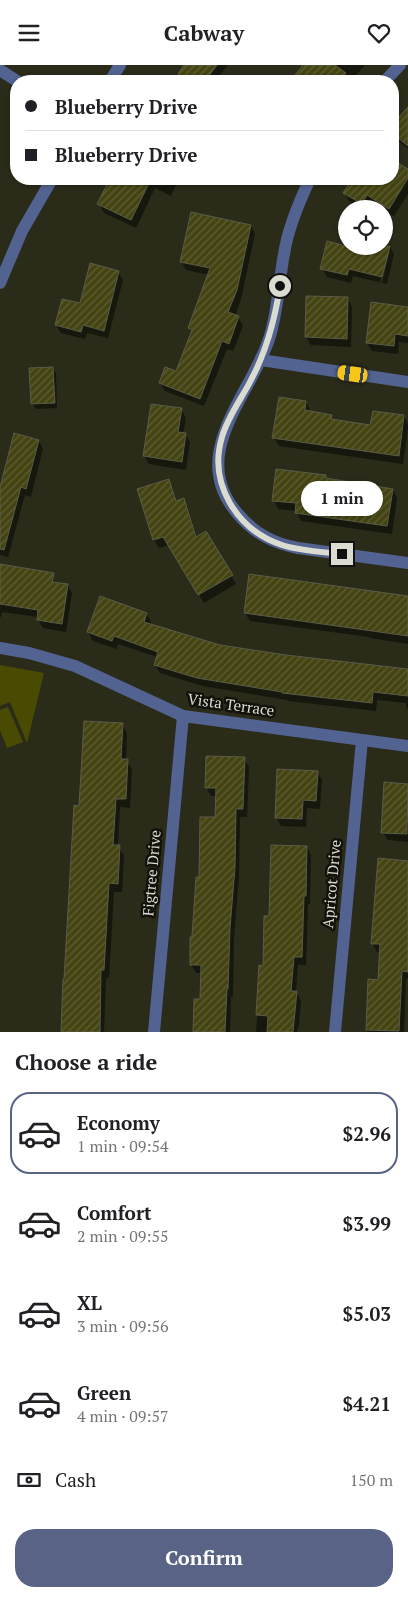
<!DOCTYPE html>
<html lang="en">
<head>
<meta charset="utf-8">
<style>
  body { margin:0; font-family:"PT Serif",serif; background:#f6f6f6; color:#202124; height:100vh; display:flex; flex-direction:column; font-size:19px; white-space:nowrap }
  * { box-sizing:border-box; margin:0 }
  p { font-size:16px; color:#757577 }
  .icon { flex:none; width:28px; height:28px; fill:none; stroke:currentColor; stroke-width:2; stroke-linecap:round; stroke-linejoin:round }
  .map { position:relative; height:967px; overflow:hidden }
  .details { display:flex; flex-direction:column; background:#fff; flex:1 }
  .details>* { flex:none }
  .hud { position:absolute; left:10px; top:10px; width:389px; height:110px; border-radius:20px; box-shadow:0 1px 4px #0004; display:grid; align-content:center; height:110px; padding:0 15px; background:#fff }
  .controls { position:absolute; left:338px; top:135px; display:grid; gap:10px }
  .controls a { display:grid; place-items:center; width:55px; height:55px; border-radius:50%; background:#fff; box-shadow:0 1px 4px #0004; font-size:25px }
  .end { position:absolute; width:22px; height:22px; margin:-11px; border:6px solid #dbdcd1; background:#111; box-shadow:0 0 0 2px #111 }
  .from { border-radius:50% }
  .bubble { position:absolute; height:35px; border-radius:18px; background:#fff; box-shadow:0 1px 4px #0004; font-size:16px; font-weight:700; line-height:35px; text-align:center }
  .car { position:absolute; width:15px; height:30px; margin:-15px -8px; border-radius:6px; box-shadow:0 0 4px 1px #0007; background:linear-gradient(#f5c518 24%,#345 0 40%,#f5c518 0 76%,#345 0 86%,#f5c518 0) }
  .hud b { display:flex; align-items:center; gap:18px; height:48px; font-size:19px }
  .hud b+b { border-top:1px solid #e0e0e0 }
  .hud i { width:12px; height:12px; background:#202124 }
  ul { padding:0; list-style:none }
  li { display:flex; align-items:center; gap:15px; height:82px; margin:0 10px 8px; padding:0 5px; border:2px solid transparent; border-radius:20px }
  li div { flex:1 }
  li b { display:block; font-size:19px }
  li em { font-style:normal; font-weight:700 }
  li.on { border-color:#586386 }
  li>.icon { width:45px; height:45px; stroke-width:1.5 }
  h2 { padding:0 15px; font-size:22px; line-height:60px }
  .pay { display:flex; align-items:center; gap:12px; height:55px; padding:0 15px; font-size:19px }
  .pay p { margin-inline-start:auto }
  .cta { display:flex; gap:10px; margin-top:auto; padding:10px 15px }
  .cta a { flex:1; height:58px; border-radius:20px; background:#586386; color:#fff; font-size:20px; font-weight:700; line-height:58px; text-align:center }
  header { display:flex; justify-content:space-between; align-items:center; height:65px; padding:0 15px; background:#fff; font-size:22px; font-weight:700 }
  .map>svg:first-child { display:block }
  .grass { fill:#4a4b03 }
  .shadow { fill:#0007; fill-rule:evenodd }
  .building { fill:url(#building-hatch); stroke:#5a5c49 }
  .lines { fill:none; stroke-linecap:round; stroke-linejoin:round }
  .minor { stroke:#526291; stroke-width:12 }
  .tertiary { stroke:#526291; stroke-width:12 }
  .route { stroke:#dbdcd1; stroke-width:6 }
  .labels { text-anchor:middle; stroke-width:5; stroke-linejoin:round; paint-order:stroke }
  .street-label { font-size:15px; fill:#dbdcd1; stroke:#12120b }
</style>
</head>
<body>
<header><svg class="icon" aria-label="menu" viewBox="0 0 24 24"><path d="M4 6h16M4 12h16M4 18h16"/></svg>Cabway<svg class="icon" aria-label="heart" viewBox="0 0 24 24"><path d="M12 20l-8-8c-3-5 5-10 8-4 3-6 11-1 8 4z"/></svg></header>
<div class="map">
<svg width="408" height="967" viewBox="0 0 408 967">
  <defs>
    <pattern id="building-hatch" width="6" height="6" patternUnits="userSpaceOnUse" patternTransform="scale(1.25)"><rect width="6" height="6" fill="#444413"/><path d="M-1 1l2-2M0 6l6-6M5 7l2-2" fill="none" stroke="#5e5e34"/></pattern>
  </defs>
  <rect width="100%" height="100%" fill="#2a2b19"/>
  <!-- grass -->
  <path class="grass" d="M0 600 44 608 27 678 10 637 0 641Z
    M8 642 23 677 7 683 0 665V645Z"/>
  <!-- shadow -->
  <path class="shadow" d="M186 0H228L215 16H183L179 9Z
    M305 0H365L351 16H292Z
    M408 44V84L395 73 392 68Z
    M408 106V129L394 151 372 138 368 144H362L349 136 345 128 354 114H392Z
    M111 114H172L176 120 171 131 155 123 136 163 104 148 99 139Z
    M346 157V181H384V179L389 180 394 189 387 219 353 211 351 218 327 212 322 203 341 181ZM387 186H390L382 218H380Z
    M251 161 255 169 241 234 235 251 238 252 243 261 233 286 227 284 204 341 165 326 160 318 177 308 192 268 189 263 209 210 186 205 181 196Z
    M118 207 123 215 108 273 87 268 85 274 61 268 56 260Z
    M348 234 352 242 351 282 311 280 306 272Z
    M408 243V278L399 277 398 289 372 286 367 278Z
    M52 303 56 308 57 343 36 344 32 338Z
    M306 337 310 345V347L331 351 334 356 372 361 404 351 408 359V363L403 399 279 381 274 373Z
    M181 344 186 353 183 369H185L190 377 186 405 149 399 144 391Z
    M39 376 43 384 31 432 25 430 8 492 0 490V427Z
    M326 412 327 415 393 425 397 433 392 469 301 456 296 446 278 444 274 435Z
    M168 415 173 424 177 437 184 435 188 443 197 473 206 468 236 519 204 538 169 480 159 483 154 475Z
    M0 506 52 515 54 518 68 520 72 529 66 567 43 563 38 555V552L2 547 1 552H0Z
    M408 533V579L370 573 369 572 250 556 245 548Z
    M147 549 151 557 150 561 220 581 408 608V645L406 641V638L377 635 376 646 288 636 287 635 203 621 160 608 155 600 157 592 118 579 117 584 93 576 88 567Z
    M122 659 127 668 126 696 132 704 130 743 120 742 118 782 124 790 122 827H114L109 913H106L104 967H62L65 916 80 742Z
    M244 694 249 702 247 752H240L239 811 234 872 233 932H231L230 967H194L201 935 202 908H196L191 899 200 813 216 753 217 731H211L206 722Z
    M317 707 322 715 320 744 307 743 306 762 281 761 276 752Z
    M385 719 408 720V777L388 775 383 767Z
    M307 782 311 790 310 839H308L306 900H298L296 927 301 936 299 961H298L297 967H256L261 902H264L270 852Z
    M408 797V914H406L404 967H367L369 916H379L381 887H377L372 878Z"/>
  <!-- building -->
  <path class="building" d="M184 0H217L205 16H187L178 9Z
    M303 0H335L346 8 340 16H290Z
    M408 42V81L392 68V60Z
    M392 94 408 104V113L389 144 367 130 362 139 343 128 352 114H392Z
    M110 114H151L131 155 97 139Z
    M191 147 251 160 237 225 228 247 239 251 229 279 222 276 200 334 159 318 165 302 176 306 192 265 188 263 210 203 180 197Z
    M327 176 346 181H390L382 212 349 204 347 210 320 204Z
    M90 198 119 206 104 266 83 260 81 267 55 260 62 234 80 238Z
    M306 231 348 232 347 274 305 272Z
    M371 237 408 242V271L395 269 394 281 366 278Z
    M53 302 55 338 31 339 29 303Z
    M279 332 306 336 305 345 332 350 331 354 370 360 373 346 404 350 399 391 272 373Z
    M151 339 182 343 178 367 186 368 182 397 143 391Z
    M14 368 39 375 26 424 21 422 4 485 0 484V422Z
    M276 404 326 410V413L393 424 387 461 295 448 296 438 272 436Z
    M169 414 176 436 184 433 196 472 206 466 233 510 198 530 163 472 153 475 137 424Z
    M0 499 54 508 52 517 68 519 62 559 37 555 38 545 0 539Z
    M249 509 408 531V571L244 548Z
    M100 531 147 548 144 557 220 580 286 590 408 604V631L373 627 372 638 282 628V627L197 613 154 600 158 587 114 571 112 576 87 567Z
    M84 656 123 658 121 694H128L126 734H116L113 780H120L118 819 109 818 104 905H101L100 967H61L63 914H64L74 740 79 741Z
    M206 691 245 692 243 744H236L235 802 230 863 228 924H227L225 967H193L194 934H200L201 900H190V872H192L196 812H199L200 752H215L216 723H205Z
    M277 704 318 706 316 736 303 735 302 754 275 753Z
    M384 717 408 719 407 769 381 768Z
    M271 780 307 781 306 831H304L302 892H294L291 926H297L293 967H267L268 951 256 950 259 900 263 901 264 851H269Z
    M378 793 408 796V907L402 906 399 966 366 965 368 914 378 915 380 879H371Z"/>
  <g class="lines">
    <!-- minor -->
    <path class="minor" d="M0 5 17 16
      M385 16 400 0
      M310 114C299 137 288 163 284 189 279 216 278 244 270 271 253 328 186 388 237 448 254 468 272 478 298 483L408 498
      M261 295 408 317
      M0 583 29 588 75 601 183 651 408 681
      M154 967 183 651
      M335 967 362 675"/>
    <!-- tertiary -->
    <path class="tertiary" d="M110 16 120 0
      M0 218 22 166 52 114"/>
  </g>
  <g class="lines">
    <!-- route -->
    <path class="route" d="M280 221C275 254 267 285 251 315 242 333 228 351 222 372 208 419 237 465 282 480 300 486 322 487 342 489"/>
  </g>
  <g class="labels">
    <!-- street labels -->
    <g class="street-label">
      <text transform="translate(231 640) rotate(8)" y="5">Vista Terrace</text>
      <text transform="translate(152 808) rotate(-85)" y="5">Figtree Drive</text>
      <text transform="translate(332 819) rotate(-85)" y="5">Apricot Drive</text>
    </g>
  </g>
</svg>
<div class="controls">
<a><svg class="icon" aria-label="locate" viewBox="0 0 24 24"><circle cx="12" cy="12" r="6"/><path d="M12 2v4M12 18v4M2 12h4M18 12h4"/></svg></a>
</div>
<i class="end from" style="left:280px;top:221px"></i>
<i class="end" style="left:342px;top:489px"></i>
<div class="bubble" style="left:301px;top:416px;width:82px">1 min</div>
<i class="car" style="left:353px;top:309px;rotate:278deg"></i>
<div class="hud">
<b><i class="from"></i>Blueberry Drive</b>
<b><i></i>Blueberry Drive</b>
</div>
</div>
<section class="details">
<h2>Choose a ride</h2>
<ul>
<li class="on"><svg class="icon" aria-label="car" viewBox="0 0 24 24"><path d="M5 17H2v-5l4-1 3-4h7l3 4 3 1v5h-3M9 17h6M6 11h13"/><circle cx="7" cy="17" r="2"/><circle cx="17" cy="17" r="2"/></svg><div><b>Economy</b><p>1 min · 09:54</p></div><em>$2.96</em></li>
<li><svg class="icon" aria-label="car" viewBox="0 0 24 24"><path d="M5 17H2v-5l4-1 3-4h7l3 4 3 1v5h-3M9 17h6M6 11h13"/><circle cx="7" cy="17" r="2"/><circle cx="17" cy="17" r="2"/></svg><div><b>Comfort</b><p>2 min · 09:55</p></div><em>$3.99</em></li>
<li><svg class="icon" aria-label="car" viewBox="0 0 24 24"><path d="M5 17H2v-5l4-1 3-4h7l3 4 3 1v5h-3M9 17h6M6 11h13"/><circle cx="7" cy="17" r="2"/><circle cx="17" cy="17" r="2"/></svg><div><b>XL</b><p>3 min · 09:56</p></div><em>$5.03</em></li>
<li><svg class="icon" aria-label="car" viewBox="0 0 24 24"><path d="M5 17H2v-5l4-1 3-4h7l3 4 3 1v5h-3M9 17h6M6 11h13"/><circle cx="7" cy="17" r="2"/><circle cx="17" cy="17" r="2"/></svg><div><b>Green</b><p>4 min · 09:57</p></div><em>$4.21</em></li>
</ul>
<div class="pay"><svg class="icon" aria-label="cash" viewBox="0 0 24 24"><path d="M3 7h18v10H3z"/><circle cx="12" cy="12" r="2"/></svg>Cash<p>150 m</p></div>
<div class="cta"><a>Confirm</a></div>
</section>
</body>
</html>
